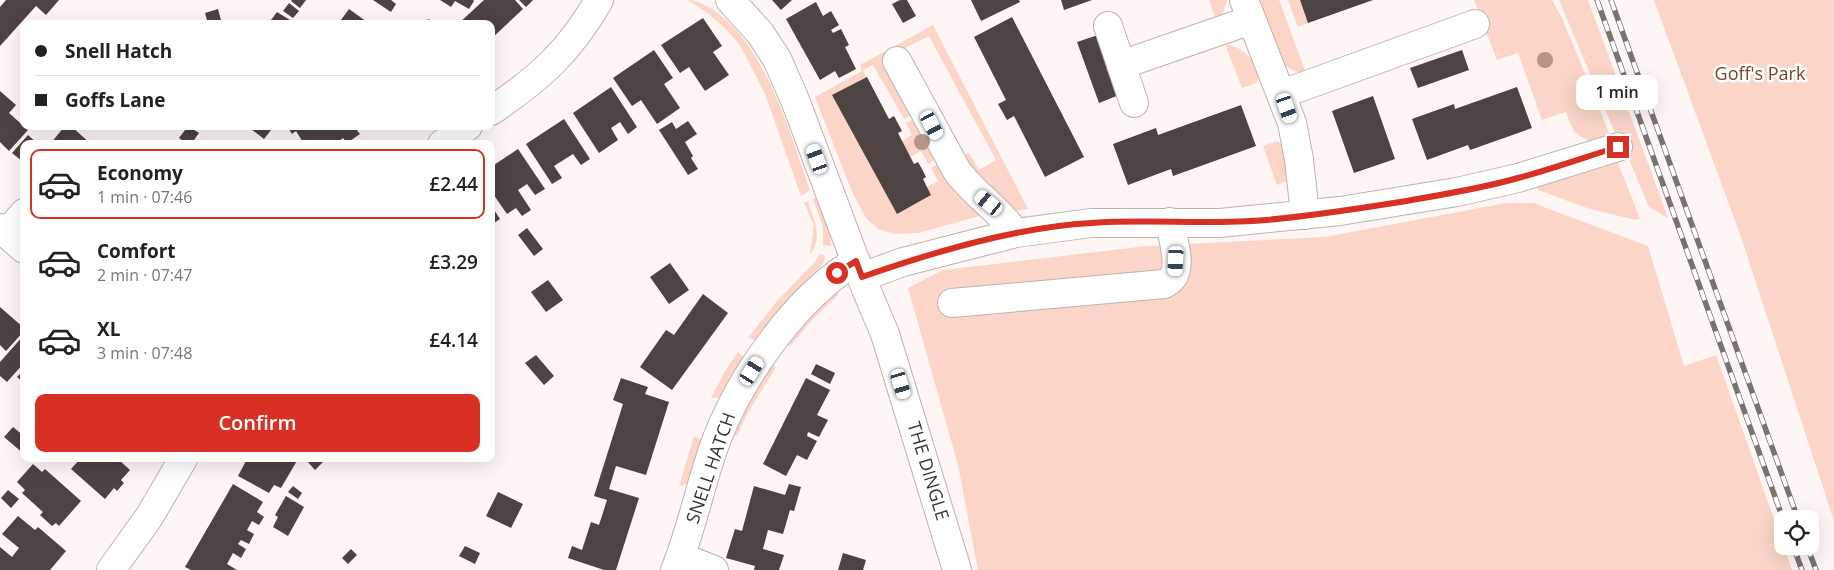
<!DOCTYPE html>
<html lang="en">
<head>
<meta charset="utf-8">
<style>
  body { margin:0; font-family:"Open Sans",sans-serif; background:#f2f2f2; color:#222; height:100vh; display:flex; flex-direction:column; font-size:19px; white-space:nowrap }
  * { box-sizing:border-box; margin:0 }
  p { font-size:16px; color:#767676 }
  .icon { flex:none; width:28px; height:28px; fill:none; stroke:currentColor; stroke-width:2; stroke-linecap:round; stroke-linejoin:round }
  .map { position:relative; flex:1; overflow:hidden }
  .details { position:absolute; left:20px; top:140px; width:475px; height:322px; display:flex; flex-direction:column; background:#fff; border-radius:10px; box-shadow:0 5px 20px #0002 }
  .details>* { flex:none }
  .hud { position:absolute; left:20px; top:20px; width:475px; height:110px; border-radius:10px; box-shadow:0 5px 20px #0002; display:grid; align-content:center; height:110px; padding:0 15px; background:#fff }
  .fabs { position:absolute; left:1774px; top:510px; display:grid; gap:10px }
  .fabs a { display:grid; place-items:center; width:45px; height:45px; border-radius:10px; background:#fff; box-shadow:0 5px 20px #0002; font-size:25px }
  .end { position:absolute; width:22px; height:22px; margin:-11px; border:6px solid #d93025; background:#fff; box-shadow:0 0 0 2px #fff }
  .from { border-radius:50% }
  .bubble { position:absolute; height:35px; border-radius:10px; background:#fff; box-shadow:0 5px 20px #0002; font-size:16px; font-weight:600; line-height:35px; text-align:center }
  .car { position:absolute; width:15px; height:30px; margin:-15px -8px; border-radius:6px; box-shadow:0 0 4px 1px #0007; background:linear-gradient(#fff 24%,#345 0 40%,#fff 0 76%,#345 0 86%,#fff 0) }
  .hud b { display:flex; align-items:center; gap:18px; height:48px; font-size:19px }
  .hud b+b { border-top:1px solid #e0e0e0 }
  .hud i { width:12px; height:12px; background:#222 }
  ul { padding:9px 0 0; list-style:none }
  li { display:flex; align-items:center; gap:15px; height:70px; margin:0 10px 8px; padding:0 5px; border:2px solid transparent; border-radius:10px }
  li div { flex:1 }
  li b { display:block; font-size:19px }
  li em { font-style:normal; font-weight:600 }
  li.selected { border-color:#d93025 }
  li>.icon { width:45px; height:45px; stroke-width:1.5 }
  .cta { display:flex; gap:10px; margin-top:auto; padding:10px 15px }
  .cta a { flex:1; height:58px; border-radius:10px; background:#d93025; color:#fff; font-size:20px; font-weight:600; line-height:58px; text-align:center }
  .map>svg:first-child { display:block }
  .green { fill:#fad5c8 }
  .building { fill:#4d4340 }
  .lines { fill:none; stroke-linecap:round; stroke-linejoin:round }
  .minor-casing { stroke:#beb3af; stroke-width:30 }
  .minor { stroke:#fff; stroke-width:28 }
  .rail-casing { stroke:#787371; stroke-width:5.5 }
  .rail { stroke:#fff; stroke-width:4; stroke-dasharray:11; stroke-linecap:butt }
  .tree { fill:#b79487 }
  .route { stroke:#d93025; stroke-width:6 }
  .labels { text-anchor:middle; stroke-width:5; stroke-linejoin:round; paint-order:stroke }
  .park-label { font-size:18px; fill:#7d432e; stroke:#fff }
  .street-label { font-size:18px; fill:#373331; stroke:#fff }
</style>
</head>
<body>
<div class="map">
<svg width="1834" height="570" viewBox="0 0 1834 570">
  <rect width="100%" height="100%" fill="#fef6f4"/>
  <!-- green -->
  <path class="green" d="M687 0C697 0 703 4 712 9 766 44 789 132 810 190L801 196 765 94 740 45 725 28 705 11Z
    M1209 0H1227L1222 16 1216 20Z
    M1260 0H1279L1306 73C1296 73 1290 69 1283 64L1259 8Z
    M1288 0H1300L1308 23 1298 27Z
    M1474 0H1552L1562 18 1610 135C1601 146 1583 141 1574 131 1570 125 1568 118 1566 112L1542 120 1518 53 1497 60Z
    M1559 0H1588L1668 218 1649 207 1618 133H1615Z
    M1654 0H1834V521L1741 237Z
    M933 25 1028 209 1013 211 1008 209 963 158 967 153 970 154 979 170 996 160 929 36 903 49 915 113 904 119 873 65 863 70 867 77 833 96 897 213 931 195 927 187 938 181 931 168 941 162 983 215 918 233 894 234 878 229 866 218 853 194 815 97 862 71 860 65Z
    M1225 44C1245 48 1253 58 1259 76L1256 83 1242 88Z
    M917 117 939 157 928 164 921 151 910 157 902 141 912 135 906 123Z
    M1277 141 1284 146 1288 172 1287 181 1277 185 1263 146Z
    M1618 163 1640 219 1636 220 1590 209 1538 190V187Z
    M819 196 829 227 831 246 823 245V227L813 199Z
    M808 201C813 219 824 238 810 254L814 226 804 203Z
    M1506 203H1533L1648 246 1684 366 1716 355 1792 570H978L958 465 908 288 943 270 1147 246 1325 237Z
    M820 254 824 255 825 259 820 267 783 307 757 340 748 338 777 301 815 262Z
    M835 290 839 294 812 320 792 344 788 346 786 342Z
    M738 352 744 357 722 397 711 398 725 371Z
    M770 363 776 367 747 414 737 436 731 434Z
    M694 436 702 440 689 479 687 484 679 486Z"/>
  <!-- building -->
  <path class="building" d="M6 0H59L46 15 36 6 0 46V7Z
    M292 0H306L300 8 291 1Z
    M373 0H391L396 4 391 12Z
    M440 0H473L474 1 469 9 455 1 451 7Z
    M484 0H515L523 9 491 39V24H458Z
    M519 0H533L526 7Z
    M772 0H792L781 10Z
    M900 0H907L916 16 903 23 892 4Z
    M971 0H1019L1020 2 981 21Z
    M1061 0H1092L1064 10Z
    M1300 0H1373L1308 23Z
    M816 2 823 16 831 11 839 25 831 30 833 33 841 29 849 45 845 47 856 69 839 78 835 71 820 80 786 19Z
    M289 3 299 11 293 18 283 11Z
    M218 9 222 24H208L205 13Z
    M349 9 370 24H347L341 20Z
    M277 12 290 20 287 24H268Z
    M1012 17 1084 157 1045 177 1014 116 1007 120 998 104 1006 100 1005 98 974 37Z
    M703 18 722 46 713 52 729 75 705 91 689 67 680 73 661 45Z
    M429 19 432 24H421Z
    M1098 35 1119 95 1099 103 1077 42Z
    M654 50 673 78 664 84 680 108 657 124 641 100 632 106 613 78Z
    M1462 50 1469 70 1418 88 1410 68Z
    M867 77 889 119 894 116 902 131 898 133 914 164 918 162 922 169 926 177 923 179 931 195 897 214 832 95Z
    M611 87 637 127 628 134 620 122 611 128 618 140 599 153 573 113Z
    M1517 87 1532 128 1470 150 1468 145 1427 160 1412 119 1454 104 1455 109Z
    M0 91 16 105 9 113 28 130 9 151 0 142Z
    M1373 96 1395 159 1354 173 1332 111Z
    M1241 105 1256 146 1173 176 1171 169 1128 185 1113 144 1156 128 1158 135Z
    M564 119 590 159 581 165 573 154 554 166 562 178 552 184 526 144Z
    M688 121 697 134 685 142 693 156 691 158 698 169 688 175 659 130 672 122 676 129Z
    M65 126H71L91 144H50Z
    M188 126 199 133 191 144H187L179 138Z
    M247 126H266L271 130 264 139Z
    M287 126H360L356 129 360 134 347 143 343 138 335 144H304L296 131 292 134Z
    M28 135 38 144H24V159L22 161 12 153Z
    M518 149 545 189 535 195 527 184 518 190 531 210 522 216 516 208 507 214 491 191V167Z
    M491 205 500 219 491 225Z
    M527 228 543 249 534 256 518 235Z
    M670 263 689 290 669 304 650 277Z
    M548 280 563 300 546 312 531 292Z
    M703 294 728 313 672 390 640 367 666 330 674 335Z
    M0 307 24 328V331L6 351 0 345Z
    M24 335V363L7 382 0 376V362Z
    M536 355 554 376 544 385 525 363Z
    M816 364 835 373 830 384 811 374Z
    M24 370V383L17 377Z
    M621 378 648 387 645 394 669 402 646 475 616 466 609 489 639 498 616 570H604L568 558 572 546 582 550 591 522 599 525 607 500 594 496 623 404 613 400Z
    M806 378 830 390 817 415 828 420 819 437 808 432 807 436 817 441 807 460 797 455 786 476 763 464Z
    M13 427 24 436V454L4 437Z
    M80 459H118L130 470 121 480 124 483 117 491 114 488 105 499 71 469Z
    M247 459H298L281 488 274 485 269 493 238 476Z
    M309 459H323L325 460 315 470 307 461Z
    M33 464 42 472 45 469 81 501 59 526 56 523 52 526 40 515 43 512 22 493 25 490 17 482Z
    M233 484 263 502 257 512 264 517 259 525 252 521 247 530 254 534 249 544 241 540 238 544 246 549 241 558 233 553 227 564 237 570H191L185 567Z
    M789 484 801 487 794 511 790 510 783 534 768 530 763 549 784 555 779 570H754L755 566 726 558 735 529 742 531 754 486 785 495Z
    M293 486 302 493 298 499 288 492Z
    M8 490 19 499 11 508 1 498Z
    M498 492 523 504 511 528 486 516Z
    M286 496 304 507 288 536 273 527 278 517 275 515Z
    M18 516 35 530 38 527 66 551 50 570H0V547L12 557 19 548 2 534Z
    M465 546 480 553 475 564 459 556Z
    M351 549 357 555 348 564 342 558Z
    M843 553 866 560 863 570H838Z"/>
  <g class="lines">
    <!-- minor casing -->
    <g class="minor-casing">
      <path id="minor" d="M730 0 760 33 777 59 795 100 866 289 885 334 957 570
        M1244 0 1292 123 1299 159 1305 215
        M1108 26 1134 103
        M897 61 957 171C975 195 997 208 1016 233
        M1121 65 1251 20
        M1282 94 1475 24
        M491 111C540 78 570 51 599 0
        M442 144 468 126
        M0 228 24 249
        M7 233 24 213
        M862 277 903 262 1016 233 1091 223H1220L1340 211 1457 192 1518 178 1618 147
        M952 303 1164 284C1168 282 1171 280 1173 277 1182 263 1172 238 1170 222
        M681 557 714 570
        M111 570 149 517 183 459
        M675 570C693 527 701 479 718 436 743 373 798 296 856 261"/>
    </g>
    <!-- minor -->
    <use href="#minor" class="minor"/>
    <!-- rail casing -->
    <g class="rail-casing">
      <path id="rail" d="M1597 0 1783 519
        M1611 0 1798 519
        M1793 546 1802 570
        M1807 546 1816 570"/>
    </g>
    <!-- rail -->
    <use href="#rail" class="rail"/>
  </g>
  <!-- trees -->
  <g class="tree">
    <circle cx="1545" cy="60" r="8"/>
    <circle cx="922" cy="142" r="8"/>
  </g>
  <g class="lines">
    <!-- route -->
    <path class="route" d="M837 273 856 261 862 277C933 252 1016 227 1091 223 1150 219 1208 225 1266 220 1311 216 1356 209 1400 202 1440 195 1480 189 1518 178 1552 169 1585 157 1618 147"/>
  </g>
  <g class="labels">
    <!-- park labels -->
    <g class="park-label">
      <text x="1760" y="80">Goff's Park</text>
    </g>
    <!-- street labels -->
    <g class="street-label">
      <text transform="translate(711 468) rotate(-71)" y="6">SNELL HATCH</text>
      <text transform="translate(928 471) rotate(73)" y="6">THE DINGLE</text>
    </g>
  </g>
</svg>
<div class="fabs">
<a><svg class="icon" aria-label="locate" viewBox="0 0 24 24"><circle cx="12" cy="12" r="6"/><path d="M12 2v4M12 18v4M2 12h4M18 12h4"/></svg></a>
</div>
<i class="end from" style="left:837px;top:273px"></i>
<i class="end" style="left:1618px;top:147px"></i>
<div class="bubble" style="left:1576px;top:75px;width:82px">1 min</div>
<i class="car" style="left:1287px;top:108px;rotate:161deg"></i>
<i class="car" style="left:932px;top:125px;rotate:152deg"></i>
<i class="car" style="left:817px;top:159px;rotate:340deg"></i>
<i class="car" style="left:989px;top:203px;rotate:309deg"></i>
<i class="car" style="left:1176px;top:261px;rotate:183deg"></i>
<i class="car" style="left:752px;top:371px;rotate:32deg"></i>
<i class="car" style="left:901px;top:384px;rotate:163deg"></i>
<div class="hud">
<b><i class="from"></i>Snell Hatch</b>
<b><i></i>Goffs Lane</b>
</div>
<section class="details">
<ul>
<li class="selected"><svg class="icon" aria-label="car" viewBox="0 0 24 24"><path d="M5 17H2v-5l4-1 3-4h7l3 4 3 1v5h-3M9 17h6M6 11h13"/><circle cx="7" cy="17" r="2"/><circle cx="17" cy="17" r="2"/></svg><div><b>Economy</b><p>1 min · 07:46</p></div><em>£2.44</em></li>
<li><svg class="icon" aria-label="car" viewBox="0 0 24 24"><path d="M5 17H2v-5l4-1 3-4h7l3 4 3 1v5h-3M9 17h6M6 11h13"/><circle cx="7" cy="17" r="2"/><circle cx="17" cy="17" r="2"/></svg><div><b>Comfort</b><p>2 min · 07:47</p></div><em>£3.29</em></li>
<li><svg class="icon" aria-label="car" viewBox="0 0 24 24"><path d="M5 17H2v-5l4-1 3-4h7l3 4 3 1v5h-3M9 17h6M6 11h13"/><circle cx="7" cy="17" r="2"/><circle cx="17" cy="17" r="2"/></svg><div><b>XL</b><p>3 min · 07:48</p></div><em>£4.14</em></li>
</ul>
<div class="cta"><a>Confirm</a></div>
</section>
</div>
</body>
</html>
